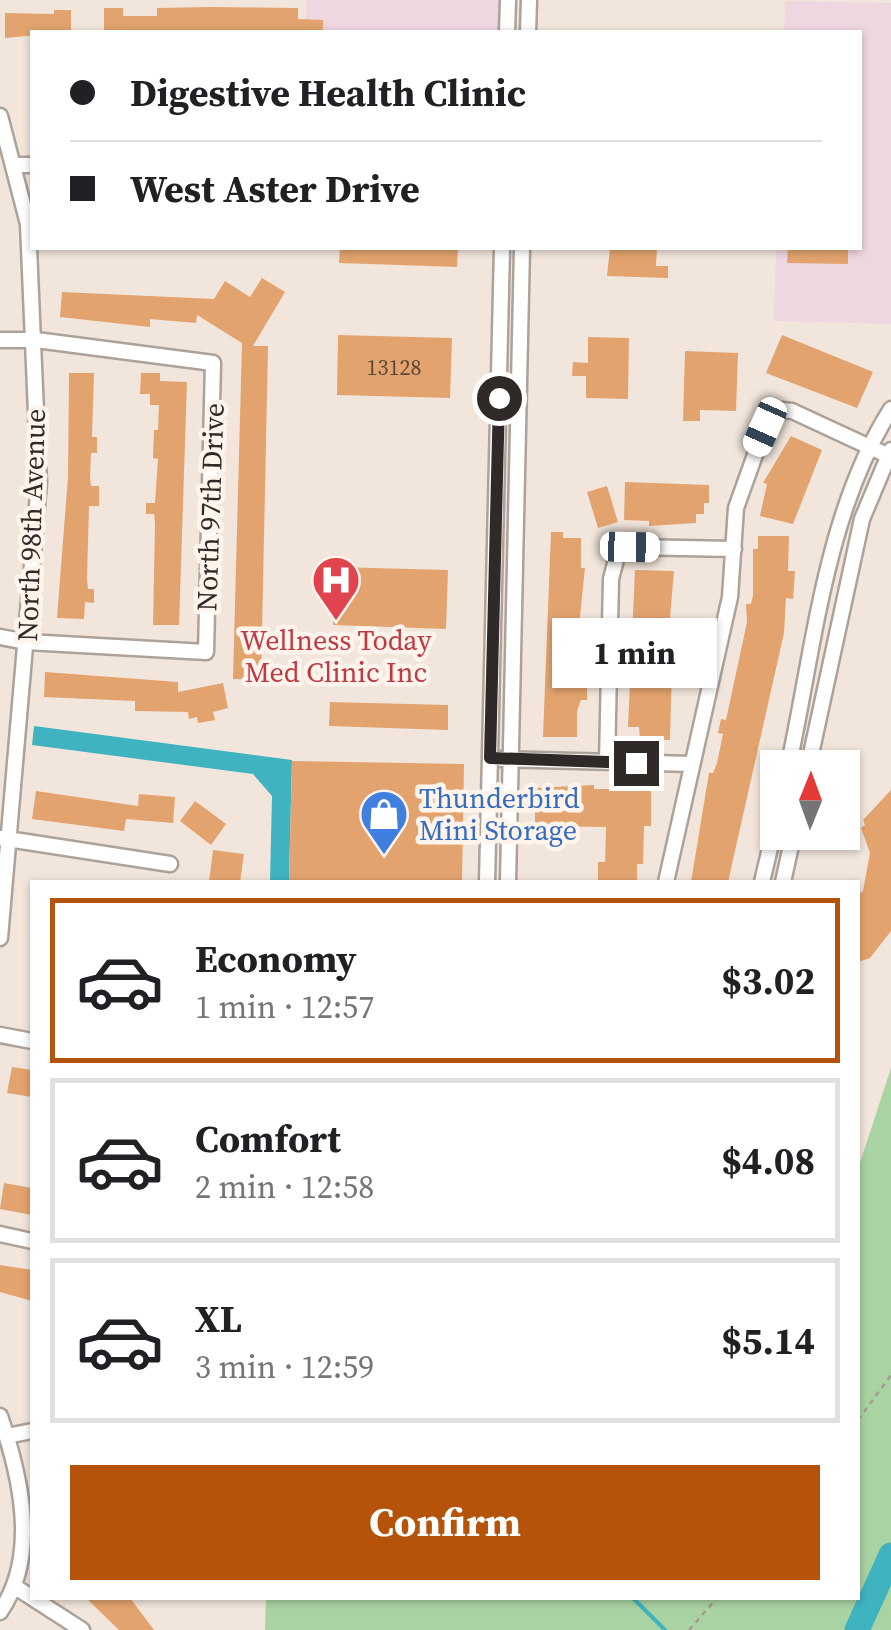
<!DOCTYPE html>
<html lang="en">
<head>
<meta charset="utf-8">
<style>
  body { margin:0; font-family:"Source Serif 4",serif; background:#f6f6f6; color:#202124; height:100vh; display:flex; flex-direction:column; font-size:38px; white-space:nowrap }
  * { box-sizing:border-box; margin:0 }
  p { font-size:32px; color:#757577 }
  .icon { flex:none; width:55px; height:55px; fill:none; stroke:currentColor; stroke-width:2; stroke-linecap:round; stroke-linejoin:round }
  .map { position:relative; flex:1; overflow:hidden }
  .drawer { position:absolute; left:30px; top:880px; width:830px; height:720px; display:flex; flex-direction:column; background:#fff; border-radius:0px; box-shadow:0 2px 8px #0004 }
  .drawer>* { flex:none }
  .guide { position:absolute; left:30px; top:30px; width:832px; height:220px; border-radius:0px; box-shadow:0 2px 8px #0004; display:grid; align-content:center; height:220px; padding:0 40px; background:#fff }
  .needle { width:65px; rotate:1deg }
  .fabs { position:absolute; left:760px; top:750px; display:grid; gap:20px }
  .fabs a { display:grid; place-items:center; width:100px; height:100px; border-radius:0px; background:#fff; box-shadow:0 2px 8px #0004; font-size:50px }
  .end { position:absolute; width:45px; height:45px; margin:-22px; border:12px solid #2f2a27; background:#fff; box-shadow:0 0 0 5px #fff }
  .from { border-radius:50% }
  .bubble { position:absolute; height:70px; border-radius:0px; background:#fff; box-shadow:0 2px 8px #0004; font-size:32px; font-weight:700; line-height:70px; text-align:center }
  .car { position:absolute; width:30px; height:60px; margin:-30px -15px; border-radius:12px; box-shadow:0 0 8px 2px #0007; background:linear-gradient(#fff 24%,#345 0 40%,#fff 0 76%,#345 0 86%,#fff 0) }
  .guide b { display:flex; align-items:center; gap:35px; height:95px; font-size:38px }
  .guide b+b { border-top:2px solid #e0e0e0 }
  .guide i { width:25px; height:25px; background:#202124 }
  ul { padding:18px 0 0; list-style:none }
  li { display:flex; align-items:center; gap:30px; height:165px; margin:0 20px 15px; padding:0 20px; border:5px solid #e0e0e0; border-radius:0px }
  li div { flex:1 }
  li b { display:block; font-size:38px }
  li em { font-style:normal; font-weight:700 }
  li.selected { border-color:#b45309 }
  li>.icon { width:90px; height:90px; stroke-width:1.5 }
  .cta { display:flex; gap:20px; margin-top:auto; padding:20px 40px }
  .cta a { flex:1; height:115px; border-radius:0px; background:#b45309; color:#fff; font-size:40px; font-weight:700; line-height:115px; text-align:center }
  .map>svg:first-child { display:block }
  .commercial { fill:#efd7e2 }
  .green { fill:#a9d3a2 }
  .water { fill:#40b3c1 }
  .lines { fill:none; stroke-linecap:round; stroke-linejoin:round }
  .stream { stroke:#40b3c1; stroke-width:4 }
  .river { stroke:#40b3c1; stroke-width:25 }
  .building { fill:#e3a36e }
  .minor-casing { stroke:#ada299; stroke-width:19 }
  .path { stroke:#a49b94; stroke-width:2.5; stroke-dasharray:5 5; stroke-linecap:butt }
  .minor { stroke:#fff; stroke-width:14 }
  .route { stroke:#2f2a27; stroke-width:12 }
  .labels { text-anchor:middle; stroke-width:9; stroke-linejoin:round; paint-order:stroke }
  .number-label { font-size:22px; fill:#5c4839 }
  .street-label { font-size:28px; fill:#2f2a27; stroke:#fef4ec }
  .health-label { font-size:28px; fill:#be3a42; stroke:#fef4ec }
  .shop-label { font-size:28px; fill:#366cbe; stroke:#fef4ec; text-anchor:start }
</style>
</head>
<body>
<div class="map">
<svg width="891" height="1630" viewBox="0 0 891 1630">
  <rect width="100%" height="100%" fill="#f2e6dc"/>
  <!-- commercial -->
  <path class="commercial" d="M306 0H500L499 32H305Z
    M785 1 891 3V324L774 321 776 248H860V32H784Z"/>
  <!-- green -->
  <path class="green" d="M891 1068V1630H265L266 1598H858V1169Z"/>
  <!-- water -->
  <path class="water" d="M34 726 292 760 289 882H270L272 796 253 774 32 745Z"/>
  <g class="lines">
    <!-- stream -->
    <path class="stream" d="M633 1598 665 1630"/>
    <!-- river -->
    <path class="river" d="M857 1630 891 1555"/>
  </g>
  <!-- building -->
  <path class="building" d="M211 7 298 8V19L323 20V32H104V8H123V16H157V8Z
    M54 10H71V32L5 38V13L54 14Z
    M340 248H458L457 267 339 263Z
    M610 248H657L656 266H668V278L607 276Z
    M788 248H848V264L787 263Z
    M262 278 285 292 253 346H268L261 680 233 679 242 343 197 315 196 323 150 319V327L60 317 62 292 214 299 225 281 250 297Z
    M338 335 452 338 450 398 337 395Z
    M782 335 873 372 857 408 766 373Z
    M588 337 629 338 628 399 586 398V376H572L573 362 588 363Z
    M685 351 738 353 736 411 700 410V421H683Z
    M69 373H94L92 437H97V453H91L90 477 91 486H99V506H89L87 579 88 589H94V603L85 602 84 619 57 618 68 477Z
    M141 373H160V381L187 382 179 625H153L155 524 154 514H146V503H155L158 459 153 458 154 430H158L159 405H150V394H140Z
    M791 436 822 450 793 524 760 516 767 484 763 483Z
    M625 482 709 485V503H704V514H696V523L649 526V521L624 520Z
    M607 486 618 522 598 528 587 492Z
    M551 532H563V538H581V568H585L579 626H583L581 685H587V700H581L577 711V737H543Z
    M758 536H789L788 571H795L793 599 786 598 784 633 728 882H691L709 773H713L717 763 723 734 718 733 721 719 726 720 747 622 746 604H751L753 595V549H758Z
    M335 567 448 570 446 629 333 625Z
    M635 570 674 571 669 630H673L670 740H640L639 727H628Z
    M45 672 178 682V692L223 683 228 708 213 712 215 720 198 723 197 717 189 719 188 712 135 711V701L44 697Z
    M330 702 448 705V730L329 726Z
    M292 761 464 764 462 882H289Z
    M635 784H651V826H644L643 864H637V882H598V862H605L606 827 535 826V788L594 785V789H625L635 788Z
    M891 790V931L870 958 858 962V895L863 891 870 853 861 828 865 825 863 820Z
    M36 791 138 806 139 794 175 797 173 823 126 819 124 831 32 819Z
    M195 801 226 824 211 845 180 821Z
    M213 850 244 854 240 882H209Z
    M12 1067 32 1070V1097L7 1093Z
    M4 1183 32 1188V1215L0 1209Z
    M0 1265 32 1270V1301L0 1292Z
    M86 1598H130L154 1630H119Z"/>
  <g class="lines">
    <!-- minor casing -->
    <g class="minor-casing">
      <path id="minor" d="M507 32 508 0
        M528 32 529 0
        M0 116 28 224 39 483 0 938
        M13 165H32
        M0 340H36L213 363 206 652 27 642 0 637
        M501 759 692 764
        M607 762 611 579 618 552 630 547 734 549
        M788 768C814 649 825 513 891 409
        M808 768 862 519 891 450
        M1 838 170 864
        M487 882 502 248
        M508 882 522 248
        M666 882 730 597 736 508 765 427 782 410 792 411 891 457
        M762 882 778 814
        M783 882 794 832
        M0 1035 32 1041
        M0 1234 32 1241
        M0 1416C21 1477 39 1556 0 1612
        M7 1436 32 1431
        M17 1588 82 1630"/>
    </g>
    <!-- path -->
    <path class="path" d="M858 1420 891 1375
      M689 1630 717 1598"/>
    <!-- minor -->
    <use href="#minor" class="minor"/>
  </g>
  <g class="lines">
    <!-- route -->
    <path class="route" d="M499 398 490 758 636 763"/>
  </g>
  <!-- icons -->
  <defs>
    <g id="hospital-pin" transform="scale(2.5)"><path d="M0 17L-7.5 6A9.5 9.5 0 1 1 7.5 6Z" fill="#e0444e" stroke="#fef4ec"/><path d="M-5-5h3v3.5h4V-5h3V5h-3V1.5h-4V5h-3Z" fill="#fff"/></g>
    <g id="shop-pin" transform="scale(2.5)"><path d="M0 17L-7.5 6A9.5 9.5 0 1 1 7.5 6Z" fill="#3f7fe0" stroke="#fef4ec"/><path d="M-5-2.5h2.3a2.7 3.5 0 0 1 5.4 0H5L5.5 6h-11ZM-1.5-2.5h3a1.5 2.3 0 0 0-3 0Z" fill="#fff"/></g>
  </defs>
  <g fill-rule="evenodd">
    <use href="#hospital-pin" x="336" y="580"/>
    <use href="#shop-pin" x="384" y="814"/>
  </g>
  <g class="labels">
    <!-- number labels -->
    <g class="number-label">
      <text x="394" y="375">13128</text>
    </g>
    <!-- street labels -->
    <g class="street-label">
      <text transform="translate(210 507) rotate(-88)" y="10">North 97th Drive</text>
      <text transform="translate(31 525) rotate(-88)" y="10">North 98th Avenue</text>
    </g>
    <!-- health labels -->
    <g class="health-label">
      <text x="336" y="650">Wellness Today<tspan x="336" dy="32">Med Clinic Inc</tspan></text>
    </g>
    <!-- shop labels -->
    <g class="shop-label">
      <text x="419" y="808">Thunderbird<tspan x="419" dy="32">Mini Storage</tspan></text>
    </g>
  </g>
</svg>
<div class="fabs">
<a><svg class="needle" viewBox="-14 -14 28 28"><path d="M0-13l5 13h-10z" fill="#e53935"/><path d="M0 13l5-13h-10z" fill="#757577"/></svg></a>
</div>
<i class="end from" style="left:499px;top:398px"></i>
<i class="end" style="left:636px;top:763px"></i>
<div class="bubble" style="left:552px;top:618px;width:165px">1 min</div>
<i class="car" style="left:765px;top:427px;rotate:204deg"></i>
<i class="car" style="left:630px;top:547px;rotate:91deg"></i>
<div class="guide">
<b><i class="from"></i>Digestive Health Clinic</b>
<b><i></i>West Aster Drive</b>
</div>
<section class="drawer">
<ul>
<li class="selected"><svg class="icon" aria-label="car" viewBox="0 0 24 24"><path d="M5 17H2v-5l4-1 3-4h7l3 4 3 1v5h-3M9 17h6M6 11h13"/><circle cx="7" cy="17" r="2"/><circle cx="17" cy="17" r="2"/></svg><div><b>Economy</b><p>1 min · 12:57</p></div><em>$3.02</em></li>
<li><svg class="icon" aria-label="car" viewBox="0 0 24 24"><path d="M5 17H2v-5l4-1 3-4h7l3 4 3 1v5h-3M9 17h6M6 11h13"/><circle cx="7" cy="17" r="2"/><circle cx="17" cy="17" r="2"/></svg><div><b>Comfort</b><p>2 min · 12:58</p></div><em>$4.08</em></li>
<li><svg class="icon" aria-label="car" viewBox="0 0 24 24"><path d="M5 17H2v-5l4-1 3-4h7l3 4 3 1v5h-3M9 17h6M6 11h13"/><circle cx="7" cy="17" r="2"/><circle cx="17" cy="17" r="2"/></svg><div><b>XL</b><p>3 min · 12:59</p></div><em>$5.14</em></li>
</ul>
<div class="cta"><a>Confirm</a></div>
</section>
</div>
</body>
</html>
